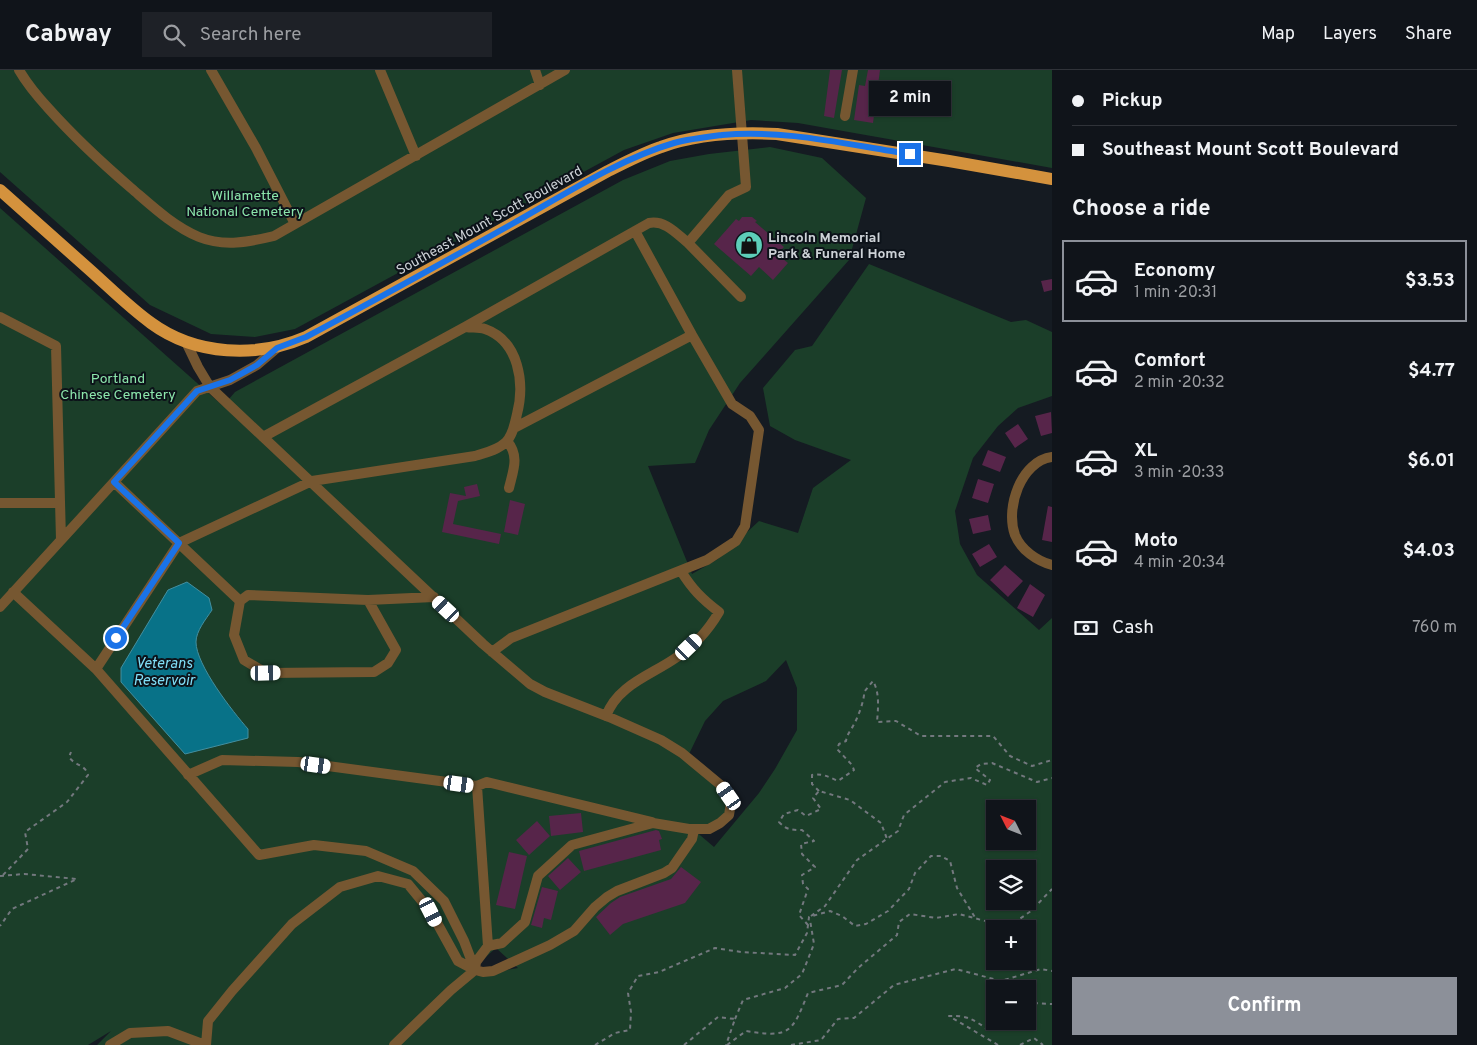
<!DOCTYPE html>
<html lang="en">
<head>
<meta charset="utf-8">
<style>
  body { margin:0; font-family:Overpass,sans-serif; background:#1e2127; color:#f1f3f6; height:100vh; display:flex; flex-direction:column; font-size:19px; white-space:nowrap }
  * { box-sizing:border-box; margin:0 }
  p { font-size:16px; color:#9c9ea2 }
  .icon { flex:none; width:28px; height:28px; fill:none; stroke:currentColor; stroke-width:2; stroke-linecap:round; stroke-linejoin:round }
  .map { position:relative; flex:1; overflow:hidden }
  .details { display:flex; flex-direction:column; background:#10141a; width:425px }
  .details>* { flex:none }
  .top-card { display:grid; align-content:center; height:110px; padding:0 20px; background:#10141a }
  .needle { width:32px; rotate:312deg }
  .buttons { position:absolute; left:986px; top:730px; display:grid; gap:10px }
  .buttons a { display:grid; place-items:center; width:50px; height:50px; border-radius:0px; background:#10141a; box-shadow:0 1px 4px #0004,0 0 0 1px #303339; font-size:25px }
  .end { position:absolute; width:22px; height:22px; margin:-11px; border:6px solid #1a73e8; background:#fff; box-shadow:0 0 0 2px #fff }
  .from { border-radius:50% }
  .bubble { position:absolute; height:35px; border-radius:0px; background:#10141a; box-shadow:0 1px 4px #0004,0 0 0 1px #303339; font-size:16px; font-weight:700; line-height:35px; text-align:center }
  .car { position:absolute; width:15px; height:30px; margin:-15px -8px; border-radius:6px; box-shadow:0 0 4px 1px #0007; background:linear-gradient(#fff 24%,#345 0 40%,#fff 0 76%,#345 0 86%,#fff 0) }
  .top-card b { display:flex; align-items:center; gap:18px; height:48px; font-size:19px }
  .top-card b+b { border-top:1px solid #303339 }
  .top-card i { width:12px; height:12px; background:#f1f3f6 }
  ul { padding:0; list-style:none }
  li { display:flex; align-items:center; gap:15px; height:82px; margin:0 10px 8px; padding:0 10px; border:2px solid transparent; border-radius:0px }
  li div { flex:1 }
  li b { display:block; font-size:19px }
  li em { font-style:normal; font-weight:700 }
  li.current { border-color:#8c9099 }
  li>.icon { width:45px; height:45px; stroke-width:1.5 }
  h2 { padding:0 20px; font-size:22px; line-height:60px }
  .pay { display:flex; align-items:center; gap:12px; height:55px; padding:0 20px; font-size:19px }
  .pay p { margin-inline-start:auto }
  .cta { display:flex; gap:10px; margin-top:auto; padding:10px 20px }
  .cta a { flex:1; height:58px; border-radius:0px; background:#8c9099; color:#fff; font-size:20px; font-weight:700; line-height:58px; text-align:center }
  header { display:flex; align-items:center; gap:30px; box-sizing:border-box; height:70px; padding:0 25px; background:#10141a; border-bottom:1px solid #303339 }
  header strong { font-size:24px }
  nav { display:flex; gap:28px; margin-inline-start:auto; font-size:18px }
  .search { width:350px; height:45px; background:#1e2127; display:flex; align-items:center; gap:12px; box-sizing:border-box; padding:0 18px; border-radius:0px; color:#9c9ea2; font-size:19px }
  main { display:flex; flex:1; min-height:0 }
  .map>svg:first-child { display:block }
  .green { fill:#1b3e29; fill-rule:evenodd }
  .water { fill:#087288; stroke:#438fa0 }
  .building { fill:#57254a }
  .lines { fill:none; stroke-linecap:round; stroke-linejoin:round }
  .path { stroke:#73787e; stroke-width:2; stroke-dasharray:4 4; stroke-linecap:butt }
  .minor { stroke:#765731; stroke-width:10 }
  .major { stroke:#d4923d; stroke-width:12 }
  .route { stroke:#1a73e8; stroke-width:6 }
  .labels { text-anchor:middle; stroke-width:4; stroke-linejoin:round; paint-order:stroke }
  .park-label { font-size:14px; fill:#8ce6ac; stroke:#0c1219 }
  .street-label { font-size:14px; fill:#cdd2d7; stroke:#0c1219 }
  .poi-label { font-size:14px; font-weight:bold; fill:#cdd2d7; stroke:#0c1219; text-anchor:start }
  .water-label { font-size:15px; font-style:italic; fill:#80def7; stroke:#0c1219 }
</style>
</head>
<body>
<header>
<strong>Cabway</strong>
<div class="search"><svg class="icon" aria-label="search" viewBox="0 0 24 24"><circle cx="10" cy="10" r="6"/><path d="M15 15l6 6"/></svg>Search here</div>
<nav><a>Map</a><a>Layers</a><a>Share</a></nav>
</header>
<main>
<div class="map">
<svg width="1052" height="975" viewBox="0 0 1052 975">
  <rect width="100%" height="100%" fill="#151b22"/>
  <!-- green -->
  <path class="green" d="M0 0H1052V98L798 53 751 50 673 63 624 80 295 259 255 267 211 264 150 235 0 102Z
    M770 77 822 88 866 128 849 190 740 313 709 360 695 393 648 396 692 504 718 489 759 451 798 463 813 418 851 390 795 370 770 356 763 318 795 280 812 276 869 194 1011 252 1026 250 1052 262V326L1018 338 998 356 973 388 955 441 960 474 977 505 1039 560 1052 548V975H97L111 961 88 975H0V138L223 336 235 322 623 110 670 91 709 84ZM786 590 797 618V660L775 699 759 723 714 777 694 760H715L731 744 728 716 689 684 705 651 723 631 766 611ZM995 739H1028V771H995ZM995 799H1028V831H995ZM995 859H1028V891H995ZM496 878 518 898 474 906 471 900ZM995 919H1028V951H995Z"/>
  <!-- water -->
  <path class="water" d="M187 512 209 528 212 540C206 549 196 561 196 572 196 595 233 642 248 659V668L185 684 121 612V598L168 520Z"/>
  <!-- building -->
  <path class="building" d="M830 0H842L834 48 824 46Z
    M868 0H880L873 53 854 50 859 15 865 16Z
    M742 147H752L757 151 755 152 784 177 777 184 788 193 773 210 759 197 751 206 714 174 736 149 739 151Z
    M1052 209V220L1044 222 1041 211Z
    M1051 342 1052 363 1041 366 1035 346Z
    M1018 354 1028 369 1015 378 1005 363Z
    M988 380 1006 387 1000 402 982 395Z
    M978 409 994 414 988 433 972 428Z
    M477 414 480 426 458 431 453 454 501 464 499 474 442 462 450 423 466 426 464 417Z
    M510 430 525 434 518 465 504 462Z
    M1048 436 1052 437V472L1042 470Z
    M988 445 991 460 973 464 969 449Z
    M989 474 997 487 980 497 972 484Z
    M1005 495 1023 511 1008 527 990 510Z
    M1030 514 1045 525 1033 547 1017 538Z
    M581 743 583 762 551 766 549 746Z
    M537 751 550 766 529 785 516 770Z
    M656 760 659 761 662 769 659 770 661 780 584 801 579 781Z
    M509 782 527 786 515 839 496 835Z
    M568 788 581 802 560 820 548 806Z
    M681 797 701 812 685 833 623 854 610 865 596 847 611 833 620 827 671 809Z
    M542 817 558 821 551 850 544 848 542 858 531 855Z"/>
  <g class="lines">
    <!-- path -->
    <path class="path" d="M819 721 812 714V705C822 703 829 707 838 711L854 700 852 695 837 679 839 674 846 671C847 664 850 662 853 656 857 650 865 629 864 622L873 611C880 623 878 639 877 652L896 651 921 666H993L1010 686 1032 696 1052 690
      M3 805 28 779 25 762 67 732 88 705C85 694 75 696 69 687L71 682
      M0 806 24 804 77 809 12 839 0 856
      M811 846 825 836 857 790 898 761 904 745 945 712 971 708 987 715 990 710 975 698 981 694 992 693 1037 712 1052 708
      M808 855 799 845 808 819 803 814 802 805 815 797 802 784 801 774 814 771 802 760C792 760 786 760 779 752L784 744 798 740 806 746 821 739 813 728 819 721 850 730 881 753 887 769
      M1028 938 1033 933 1052 934
      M735 949 743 930 785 918 802 904 814 874 810 850
      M595 975 615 963 630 960 631 942 628 923 638 906 659 902 715 878 741 882 795 885 807 863 809 847 830 841 842 846 855 856 866 854 888 841 909 819 915 803 931 786H941L950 791 957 818 976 849
      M684 975 718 947 735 949 726 975
      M727 975 746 961C790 968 792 963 808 923L842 915 858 898 897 865 899 852 910 844 936 848 959 844 1008 857 1031 841 1052 819
      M791 975 821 970 838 949 854 948 894 915 956 899 1001 911 1041 899 1052 901
      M998 975 949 946C968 945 974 950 990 961L1015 951
      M1020 975 1034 968 1043 975"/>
    <!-- minor -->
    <path class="minor" d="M19 0C27 14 38 27 49 39 75 68 102 93 131 118 152 136 173 156 199 167 224 177 249 172 274 166L565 0
      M211 0 256 78 295 154
      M380 0 416 86
      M535 0 540 15
      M845 46 853 0
      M688 173 741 227
      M0 247 56 276 61 470
      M186 272 198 297 210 317 483 574 530 614 545 622 609 647 661 670 682 683 723 717 729 726 731 733 729 745 720 753 709 759H689L653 753 572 775 538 806 525 852 502 873 488 876 476 892 475 900 483 902 493 901 550 875 574 861 595 837 607 827 617 821 664 803 672 798 692 769 694 760
      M514 358 692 265
      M263 367 465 257 649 153C665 150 676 163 688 173L729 125 746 117 737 0
      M507 371C520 386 513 401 509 418
      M1052 387C1021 391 1005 438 1015 465 1021 480 1037 491 1052 495
      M114 412 240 531 248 525 368 530 434 527
      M0 433H59
      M13 522 96 599 259 785 314 775 366 781 413 801 444 831 464 871 475 900
      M240 531 234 565 244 590 266 603 374 602 388 593 396 580 368 530
      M0 537 197 321 230 310 257 295 277 278
      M492 582 511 568 707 490 736 471 745 456 759 360 750 346 732 334 692 265 635 161
      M96 599 179 473 312 411 475 386C485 383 498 380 506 372 513 365 515 353 517 344 525 313 519 271 485 259 479 257 472 258 466 257
      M606 646C618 614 652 605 677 587 694 576 709 559 719 542 702 529 692 519 681 501
      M188 705 222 690 298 692 477 716
      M488 876 477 716 487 712 652 752
      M110 975 130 963 168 961 205 975
      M206 975 208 951 232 921 292 854 340 817 378 806 408 814 431 842 458 891 475 900
      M394 975 451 920 475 900"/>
    <!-- major -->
    <path class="major" d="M0 120C30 147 61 174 91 201 110 218 130 238 151 253 196 286 257 288 306 267L608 101C626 92 643 83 661 77 697 64 739 62 777 64L949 91 1052 109"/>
  </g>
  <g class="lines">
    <!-- route -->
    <path class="route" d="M116 568 179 473 114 412 197 321 230 310 257 295 277 278 306 267C376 230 444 192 512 154 562 126 619 89 674 73 689 69 706 67 722 65 785 59 848 75 910 84"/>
  </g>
  <!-- icons -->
  <defs>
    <g id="shop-disc" transform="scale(1.4375)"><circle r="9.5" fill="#5dceb9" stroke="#0c1219"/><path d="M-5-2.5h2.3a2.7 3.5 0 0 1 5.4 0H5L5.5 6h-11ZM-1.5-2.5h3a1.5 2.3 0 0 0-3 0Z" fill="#111"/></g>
  </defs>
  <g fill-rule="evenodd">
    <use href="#shop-disc" x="749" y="175"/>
  </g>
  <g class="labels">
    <!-- park labels -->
    <g class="park-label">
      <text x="245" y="130">Willamette<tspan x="245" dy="16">National Cemetery</tspan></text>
      <text x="118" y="313">Portland<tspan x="118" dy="16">Chinese Cemetery</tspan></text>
    </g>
    <!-- street labels -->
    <g class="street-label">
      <text transform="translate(489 150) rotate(-29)" y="5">Southeast Mount Scott Boulevard</text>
    </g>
    <!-- poi labels -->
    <g class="poi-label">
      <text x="768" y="172">Lincoln Memorial<tspan x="768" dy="16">Park &amp; Funeral Home</tspan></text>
    </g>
    <!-- water labels -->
    <g class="water-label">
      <text x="164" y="598">Veterans<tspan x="164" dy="17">Reservoir</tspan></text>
    </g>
  </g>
</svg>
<div class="buttons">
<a><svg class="needle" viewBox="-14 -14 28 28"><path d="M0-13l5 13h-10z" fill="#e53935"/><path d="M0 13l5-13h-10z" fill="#9c9ea2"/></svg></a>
<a><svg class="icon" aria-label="layers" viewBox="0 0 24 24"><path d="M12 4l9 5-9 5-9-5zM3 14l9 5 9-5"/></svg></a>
<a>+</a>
<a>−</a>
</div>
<i class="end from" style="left:116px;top:568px"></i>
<i class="end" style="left:910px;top:84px"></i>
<div class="bubble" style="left:869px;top:11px;width:82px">2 min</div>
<i class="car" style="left:446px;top:539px;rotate:313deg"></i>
<i class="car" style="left:689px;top:577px;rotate:46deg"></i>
<i class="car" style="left:266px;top:603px;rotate:89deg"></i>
<i class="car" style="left:316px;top:695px;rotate:98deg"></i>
<i class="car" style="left:459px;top:714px;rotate:98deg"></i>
<i class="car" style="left:729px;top:726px;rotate:325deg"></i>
<i class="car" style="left:431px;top:842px;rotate:153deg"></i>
</div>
<section class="details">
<div class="top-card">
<b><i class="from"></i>Pickup</b>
<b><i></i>Southeast Mount Scott Boulevard</b>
</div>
<h2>Choose a ride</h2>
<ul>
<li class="current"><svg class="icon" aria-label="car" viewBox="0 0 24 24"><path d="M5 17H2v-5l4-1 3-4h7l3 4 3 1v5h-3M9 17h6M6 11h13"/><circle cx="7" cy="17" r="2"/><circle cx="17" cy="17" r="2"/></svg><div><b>Economy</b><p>1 min · 20:31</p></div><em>$3.53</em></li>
<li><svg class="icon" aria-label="car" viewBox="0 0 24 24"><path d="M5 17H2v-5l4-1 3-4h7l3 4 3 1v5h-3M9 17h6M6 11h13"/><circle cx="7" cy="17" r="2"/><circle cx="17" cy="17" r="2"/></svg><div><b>Comfort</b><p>2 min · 20:32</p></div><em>$4.77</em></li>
<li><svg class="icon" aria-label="car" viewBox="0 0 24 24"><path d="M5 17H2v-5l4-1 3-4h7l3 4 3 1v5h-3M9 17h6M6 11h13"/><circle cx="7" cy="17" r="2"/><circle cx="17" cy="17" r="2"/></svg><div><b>XL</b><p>3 min · 20:33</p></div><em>$6.01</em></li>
<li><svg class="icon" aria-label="car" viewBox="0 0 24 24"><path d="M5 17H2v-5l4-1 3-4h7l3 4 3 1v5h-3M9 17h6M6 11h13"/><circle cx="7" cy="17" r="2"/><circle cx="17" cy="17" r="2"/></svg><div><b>Moto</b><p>4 min · 20:34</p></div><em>$4.03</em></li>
</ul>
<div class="pay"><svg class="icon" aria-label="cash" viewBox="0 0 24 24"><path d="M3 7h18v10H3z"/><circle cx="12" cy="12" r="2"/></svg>Cash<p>760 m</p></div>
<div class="cta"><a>Confirm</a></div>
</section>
</main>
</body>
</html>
